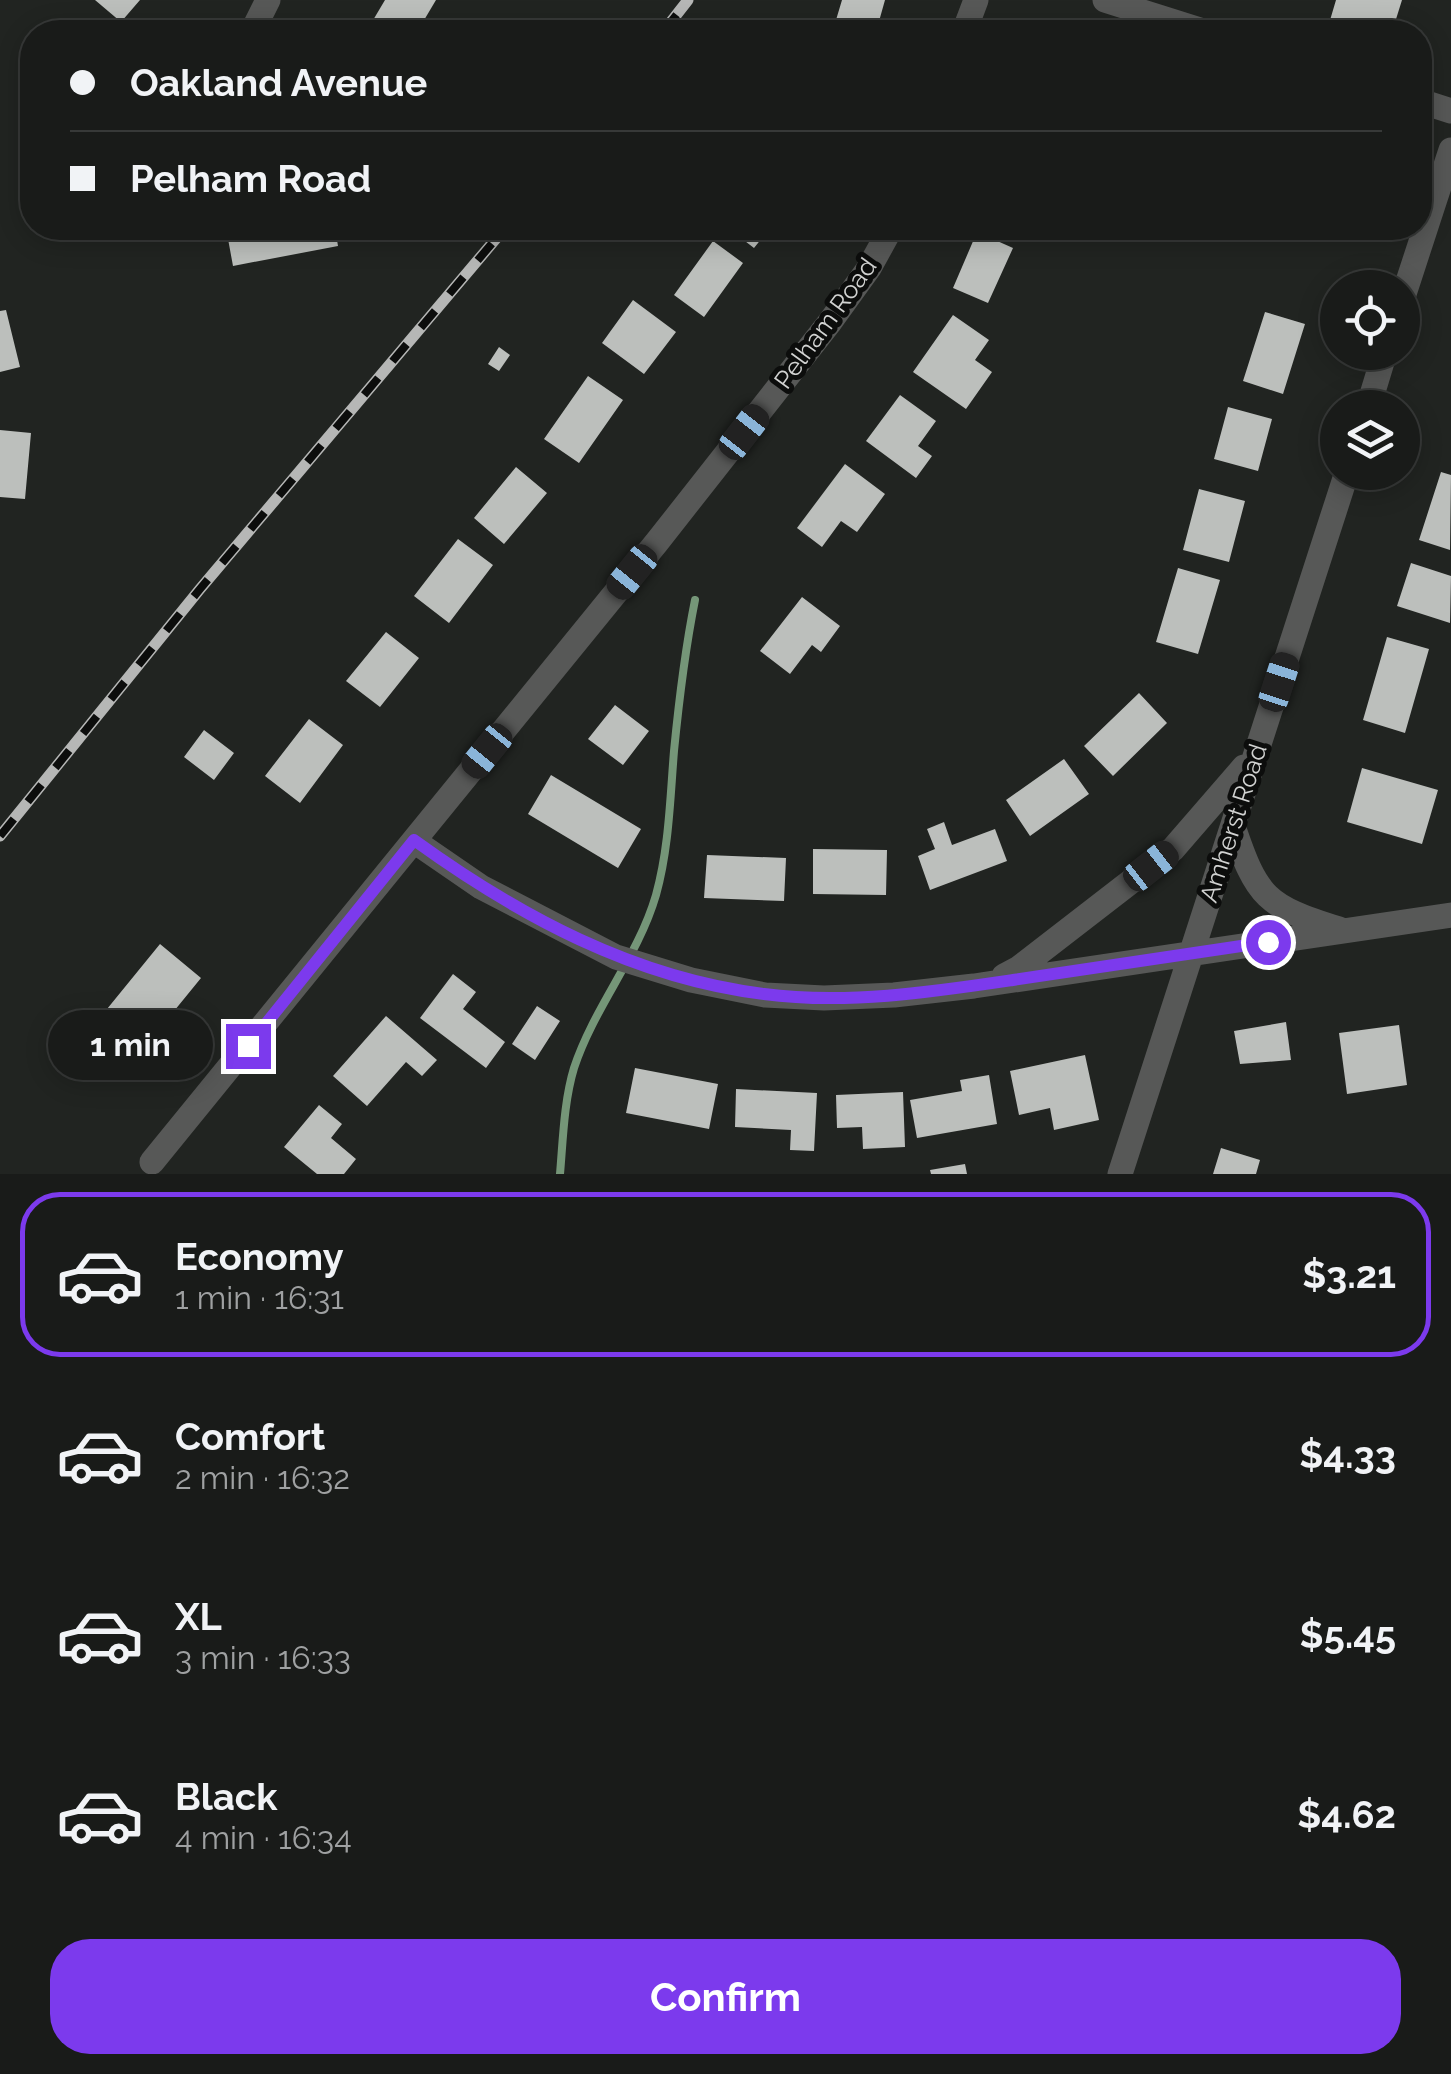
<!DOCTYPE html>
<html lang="en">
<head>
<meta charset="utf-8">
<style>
  body { margin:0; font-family:Raleway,sans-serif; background:#222422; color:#f1f3f6; height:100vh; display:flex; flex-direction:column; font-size:38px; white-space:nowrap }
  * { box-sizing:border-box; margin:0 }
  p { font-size:32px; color:#9fa1a2 }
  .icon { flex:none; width:55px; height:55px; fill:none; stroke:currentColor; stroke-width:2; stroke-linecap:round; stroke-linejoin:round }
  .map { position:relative; height:1174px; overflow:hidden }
  .side { display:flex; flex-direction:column; background:#191b19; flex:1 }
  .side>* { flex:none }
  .top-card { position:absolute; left:20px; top:20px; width:1412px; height:220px; border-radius:40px; box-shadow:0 5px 25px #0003,0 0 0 2px #373938; display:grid; align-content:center; height:220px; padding:0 50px; background:#191b19 }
  .tools { position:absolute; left:1320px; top:270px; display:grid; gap:20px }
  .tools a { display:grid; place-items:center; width:100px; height:100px; border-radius:50%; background:#191b19; box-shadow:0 5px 25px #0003,0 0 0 2px #373938; font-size:50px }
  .end { position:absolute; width:45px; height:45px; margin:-22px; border:12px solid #7c3aed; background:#fff; box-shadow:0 0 0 5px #fff }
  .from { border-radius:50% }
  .bubble { position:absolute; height:70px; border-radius:35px; background:#191b19; box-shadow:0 5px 25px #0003,0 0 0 2px #373938; font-size:32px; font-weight:700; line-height:70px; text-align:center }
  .car { position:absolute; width:30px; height:60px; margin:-30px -15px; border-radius:12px; box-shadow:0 0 8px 2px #0007; background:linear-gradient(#222 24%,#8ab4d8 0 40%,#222 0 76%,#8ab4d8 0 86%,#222 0) }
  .top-card b { display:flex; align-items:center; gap:35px; height:95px; font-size:38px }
  .top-card b+b { border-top:2px solid #373938 }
  .top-card i { width:25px; height:25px; background:#f1f3f6 }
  ul { padding:18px 0 0; list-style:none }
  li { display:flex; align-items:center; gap:30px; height:165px; margin:0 20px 15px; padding:0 30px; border:5px solid transparent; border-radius:40px }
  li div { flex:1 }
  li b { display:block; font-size:38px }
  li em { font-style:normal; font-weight:700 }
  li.active { border-color:#7c3aed }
  li>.icon { width:90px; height:90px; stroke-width:1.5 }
  .cta { display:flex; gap:20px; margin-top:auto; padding:20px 50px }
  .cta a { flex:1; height:115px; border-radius:40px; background:#7c3aed; color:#fff; font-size:40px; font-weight:700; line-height:115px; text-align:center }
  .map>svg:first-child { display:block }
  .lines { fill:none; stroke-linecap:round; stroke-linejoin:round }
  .stream { stroke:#759678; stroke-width:8 }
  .building { fill:#bcbfbc }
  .minor { stroke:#575857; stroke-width:25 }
  .rail-casing { stroke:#b6b7b6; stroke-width:11 }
  .rail { stroke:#0c0d0c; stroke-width:8; stroke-dasharray:22; stroke-linecap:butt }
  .route { stroke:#7c3aed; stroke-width:12 }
  .labels { text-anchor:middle; stroke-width:10; stroke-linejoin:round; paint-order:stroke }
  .street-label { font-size:25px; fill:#d1d2d1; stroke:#0c0d0c }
</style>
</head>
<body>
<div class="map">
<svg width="1451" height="1174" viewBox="0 0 1451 1174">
  <rect width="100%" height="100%" fill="#212421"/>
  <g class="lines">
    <!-- stream -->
    <path class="stream" d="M560 1174C563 1139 564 1101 574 1068 594 1007 638 957 656 895 669 848 670 800 674 751 679 700 685 650 695 600"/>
  </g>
  <!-- building -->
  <path class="building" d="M95 0H140L121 22Z
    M385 0H436L417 32H366Z
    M842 0H885L876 32 833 30Z
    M1336 0H1402L1392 32H1347L1328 27Z
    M226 228H335L338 246 233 266Z
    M728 228H770L754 248Z
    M977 232 1013 248 988 303 953 288Z
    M713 241 743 263 704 317 674 295Z
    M633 300 676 332 644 374 602 343Z
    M6 310 20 367 0 372V311Z
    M1265 312 1305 324 1283 394 1243 381Z
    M953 315 989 340 975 360 992 372 966 409 913 372Z
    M499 347 510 355 499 371 488 364Z
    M588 376 623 400 579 463 544 439Z
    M900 395 936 421 918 446 932 456 916 478 866 441Z
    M1228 407 1272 419 1258 471 1214 459Z
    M0 430 31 433 25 499 0 497Z
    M845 464 885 494 857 532 841 521 822 547 797 528Z
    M516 467 547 493 504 544 474 518Z
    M1441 472 1451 475 1450 550 1419 540Z
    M1199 489 1245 501 1229 562 1183 550Z
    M458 539 493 565 449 623 414 596Z
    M1411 563 1451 576 1450 623 1397 606Z
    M1178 568 1220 580 1198 654 1156 642Z
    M802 597 840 626 821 652 812 645 790 674 760 651Z
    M386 632 419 658 380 707 346 681Z
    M1387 637 1429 649 1405 733 1363 720Z
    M1139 693 1167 723 1113 776 1084 746Z
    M615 705 649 731 623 765 588 739Z
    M309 719 343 745 300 803 265 776Z
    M204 730 234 753 214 780 184 757Z
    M1064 759 1089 794 1030 836 1006 800Z
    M1362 768 1438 790 1422 844 1347 822Z
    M551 775 641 829 618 868 528 814Z
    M944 822 952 845 995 829 1007 861 930 890 918 856 935 849 927 829Z
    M813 849 887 850 886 895 813 894Z
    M707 855 786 858 784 901 704 898Z
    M160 944 201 978 126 1070 85 1036Z
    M453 974 476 992 463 1009 505 1042 486 1068 420 1018Z
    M537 1006 560 1021 535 1060 512 1044Z
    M386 1016 437 1060 422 1076 406 1062 367 1106 333 1076Z
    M1286 1022 1291 1060 1240 1064 1234 1031Z
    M1399 1025 1407 1085 1347 1094 1339 1033Z
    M1085 1055 1099 1120 1054 1130 1050 1108 1019 1115 1010 1071Z
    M635 1068 718 1084 709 1129 626 1113Z
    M989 1075 997 1124 917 1138 910 1100 962 1091 960 1080Z
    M736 1089 817 1093 814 1151 790 1150 791 1130 735 1127Z
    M903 1092 905 1147 863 1149 862 1127 837 1128 836 1095Z
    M319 1105 342 1124 331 1138 356 1159 344 1174H317L284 1147Z
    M1221 1148 1260 1160 1256 1174H1213Z
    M965 1164 967 1174H931L930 1170Z"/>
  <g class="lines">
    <!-- minor -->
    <path class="minor" d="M1105 0 1206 32
      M252 32 268 0
      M964 32 976 0
      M1420 101 1451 111
      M1402 300 1451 150
      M1368 408 1385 352
      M1233 826C1257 898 1266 906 1339 929
      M414 841 481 887 616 957 691 980 765 995 824 998 894 995 974 986 1451 915
      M1004 976 1019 968 1173 849 1244 767
      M152 1162 657 542 830 322 869 268 891 228
      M1120 1174 1347 472"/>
    <!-- rail casing -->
    <g class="rail-casing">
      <path id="rail" d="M663 32 688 0
        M0 836 200 589 505 228"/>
    </g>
    <!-- rail -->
    <use href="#rail" class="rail"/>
  </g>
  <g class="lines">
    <!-- route -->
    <path class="route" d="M248 1046 414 840C519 916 634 978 764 994 846 1005 932 992 1013 980 1098 968 1183 955 1268 942"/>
  </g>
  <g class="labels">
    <!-- street labels -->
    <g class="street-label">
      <text transform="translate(825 323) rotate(-54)" y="9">Pelham Road</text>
      <text transform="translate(1233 823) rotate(-72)" y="9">Amherst Road</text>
    </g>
  </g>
</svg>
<div class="tools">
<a><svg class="icon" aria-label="locate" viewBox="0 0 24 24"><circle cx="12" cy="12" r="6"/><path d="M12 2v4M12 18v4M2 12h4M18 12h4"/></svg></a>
<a><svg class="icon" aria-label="layers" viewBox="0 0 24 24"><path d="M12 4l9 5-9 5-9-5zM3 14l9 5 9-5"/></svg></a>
</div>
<i class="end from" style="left:1268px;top:942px"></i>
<i class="end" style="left:248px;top:1046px"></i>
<div class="bubble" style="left:48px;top:1010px;width:165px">1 min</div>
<i class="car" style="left:744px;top:432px;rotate:38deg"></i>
<i class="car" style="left:632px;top:572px;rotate:219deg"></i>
<i class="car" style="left:1279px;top:682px;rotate:18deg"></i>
<i class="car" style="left:487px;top:751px;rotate:219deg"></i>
<i class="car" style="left:1151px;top:866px;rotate:52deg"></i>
<div class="top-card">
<b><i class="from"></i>Oakland Avenue</b>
<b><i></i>Pelham Road</b>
</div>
</div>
<section class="side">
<ul>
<li class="active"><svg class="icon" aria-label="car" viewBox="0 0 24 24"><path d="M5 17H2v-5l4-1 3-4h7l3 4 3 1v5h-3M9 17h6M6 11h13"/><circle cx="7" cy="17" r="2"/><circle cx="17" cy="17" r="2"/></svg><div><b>Economy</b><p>1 min · 16:31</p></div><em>$3.21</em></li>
<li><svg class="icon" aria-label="car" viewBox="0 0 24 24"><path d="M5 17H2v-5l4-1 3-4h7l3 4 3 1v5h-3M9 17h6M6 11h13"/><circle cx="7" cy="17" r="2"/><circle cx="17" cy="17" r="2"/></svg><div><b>Comfort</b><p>2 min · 16:32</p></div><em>$4.33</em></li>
<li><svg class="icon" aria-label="car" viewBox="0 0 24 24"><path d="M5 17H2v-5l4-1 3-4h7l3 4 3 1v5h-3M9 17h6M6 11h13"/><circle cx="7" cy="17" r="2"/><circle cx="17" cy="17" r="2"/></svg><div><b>XL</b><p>3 min · 16:33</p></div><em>$5.45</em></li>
<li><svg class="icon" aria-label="car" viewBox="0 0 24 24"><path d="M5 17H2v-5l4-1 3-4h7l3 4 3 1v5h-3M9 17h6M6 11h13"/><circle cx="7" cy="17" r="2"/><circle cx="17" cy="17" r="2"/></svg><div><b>Black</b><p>4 min · 16:34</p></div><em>$4.62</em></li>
</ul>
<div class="cta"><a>Confirm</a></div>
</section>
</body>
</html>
